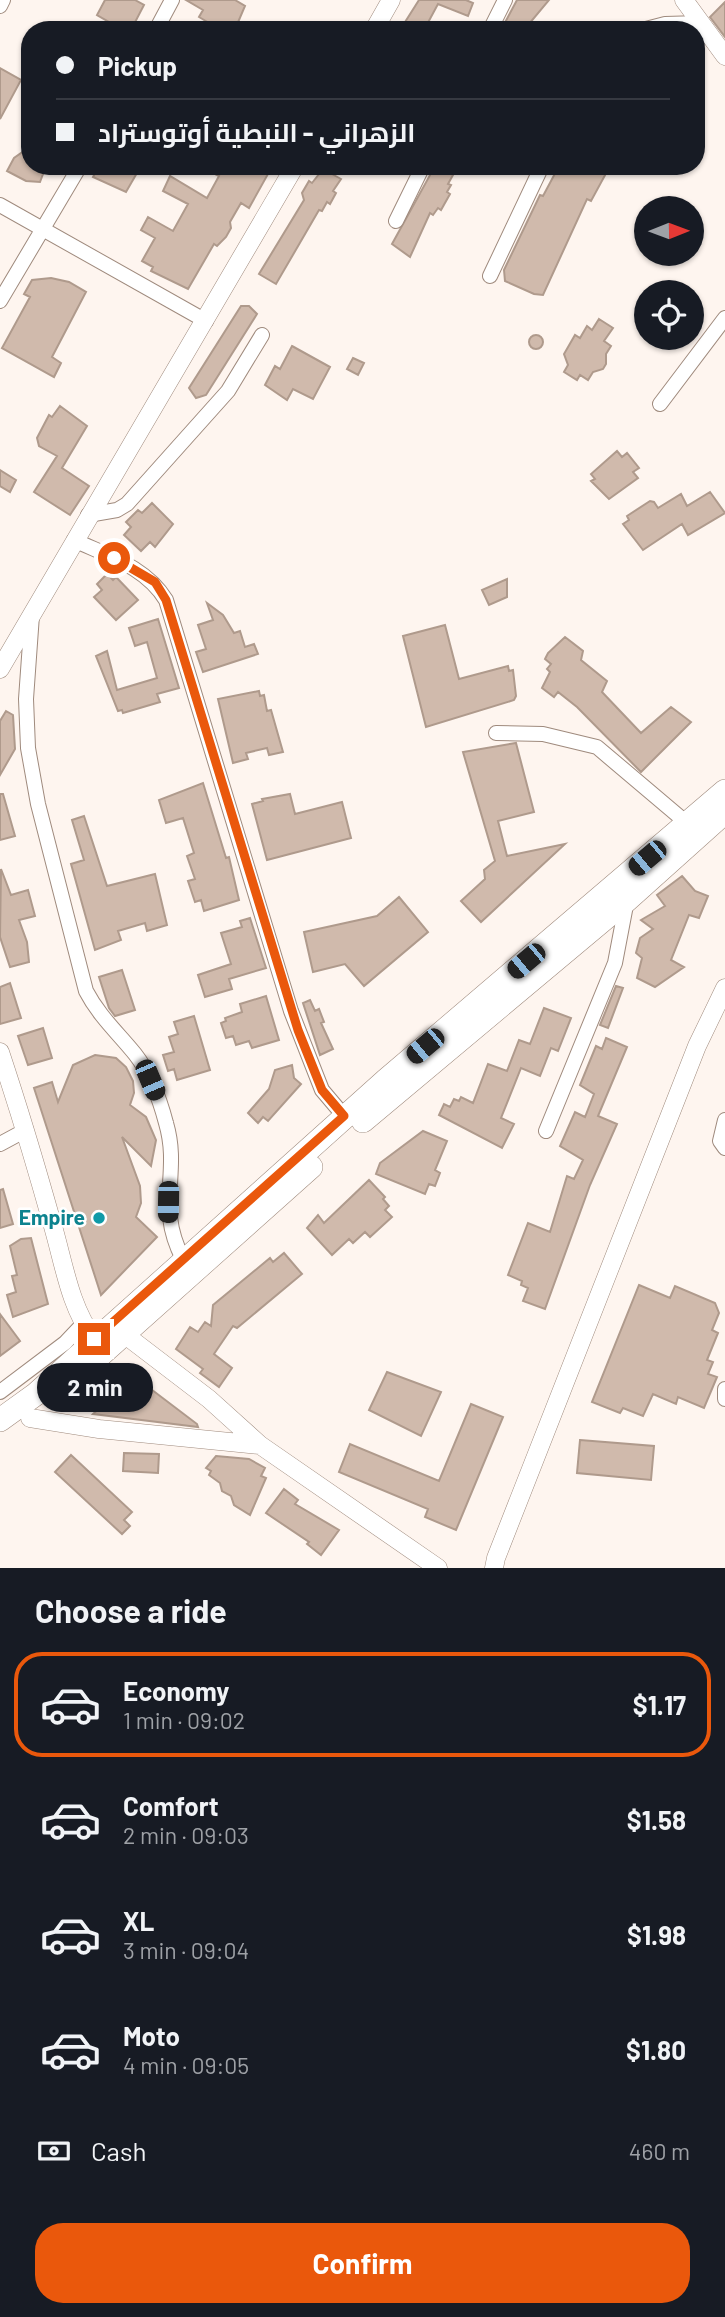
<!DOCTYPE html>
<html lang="en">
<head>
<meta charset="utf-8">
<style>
  body { margin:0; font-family:Barlow,Cairo,sans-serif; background:#20242c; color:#f1f3f6; height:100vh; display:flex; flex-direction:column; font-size:26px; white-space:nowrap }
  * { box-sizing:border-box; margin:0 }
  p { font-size:23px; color:#9ea1a6 }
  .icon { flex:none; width:38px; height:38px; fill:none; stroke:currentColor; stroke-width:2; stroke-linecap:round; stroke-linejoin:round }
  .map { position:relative; height:1568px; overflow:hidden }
  .panel { display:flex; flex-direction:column; background:#171b24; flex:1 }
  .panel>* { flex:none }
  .guide { position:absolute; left:21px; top:21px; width:684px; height:154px; border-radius:28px; box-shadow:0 2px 5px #0004; display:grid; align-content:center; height:154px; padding:0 35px; background:#171b24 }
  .needle { width:46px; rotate:89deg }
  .tools { position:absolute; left:634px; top:196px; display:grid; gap:14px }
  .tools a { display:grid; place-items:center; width:70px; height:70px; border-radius:50%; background:#171b24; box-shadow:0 2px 5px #0004; font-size:35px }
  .end { position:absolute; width:32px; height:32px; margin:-16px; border:9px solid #ea580c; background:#fff; box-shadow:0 0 0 4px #fff }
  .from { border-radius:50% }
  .bubble { position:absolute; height:49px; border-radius:24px; background:#171b24; box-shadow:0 2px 5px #0004; font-size:23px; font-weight:700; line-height:49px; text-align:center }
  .car { position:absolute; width:21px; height:42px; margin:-21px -10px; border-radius:9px; box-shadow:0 0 5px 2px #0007; background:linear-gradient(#222 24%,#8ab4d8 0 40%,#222 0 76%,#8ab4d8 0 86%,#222 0) }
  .guide b { display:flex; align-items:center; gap:24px; height:66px; font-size:26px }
  .guide b+b { border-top:2px solid #363941 }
  .guide i { width:18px; height:18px; background:#f1f3f6 }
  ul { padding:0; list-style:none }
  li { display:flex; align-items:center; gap:21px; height:105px; margin:0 14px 10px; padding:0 21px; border:4px solid transparent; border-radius:28px }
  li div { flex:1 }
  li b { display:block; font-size:26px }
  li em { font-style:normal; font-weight:700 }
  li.on { border-color:#ea580c }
  li>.icon { width:63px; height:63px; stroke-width:1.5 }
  h2 { padding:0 35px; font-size:32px; line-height:84px }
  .pay { display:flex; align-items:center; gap:18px; height:77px; padding:0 35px; font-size:26px }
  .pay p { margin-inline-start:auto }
  .action { display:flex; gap:14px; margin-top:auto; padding:14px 35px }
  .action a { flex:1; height:80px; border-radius:28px; background:#ea580c; color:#fff; font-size:28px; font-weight:700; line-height:80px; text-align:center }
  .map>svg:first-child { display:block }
  .building { fill:#d0baac; stroke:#af9a8c; stroke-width:2 }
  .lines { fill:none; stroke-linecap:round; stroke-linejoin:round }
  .minor-casing { stroke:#9f8a7d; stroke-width:16 }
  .tertiary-casing { stroke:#9f8a7d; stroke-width:19 }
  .trunk-casing { stroke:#9f8a7d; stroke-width:24 }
  .minor { stroke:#fff; stroke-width:14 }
  .tertiary { stroke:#fff; stroke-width:18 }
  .trunk { stroke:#fff; stroke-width:23 }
  .route { stroke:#ea580c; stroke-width:9 }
  .culture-dot { fill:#0f9aa8; stroke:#fff; stroke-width:2.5 }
  .labels { text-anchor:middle; stroke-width:5; stroke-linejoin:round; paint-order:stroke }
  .culture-label { font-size:21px; font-weight:bold; fill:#0d838f; stroke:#fff; text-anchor:end }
</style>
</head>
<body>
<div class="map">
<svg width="725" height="1568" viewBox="0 0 725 1568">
  <rect width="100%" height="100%" fill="#fef5ef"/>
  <!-- building -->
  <path class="building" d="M105 0H135L144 5 131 30H123L97 15Z
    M186 0H235L245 6 236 27 221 30 199 17 203 10Z
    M419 0H466L473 3 468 16 438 4 424 30H400Z
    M517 0H549L524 30H501Z
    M725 2V37L710 17Z
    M0 68 21 80 0 119Z
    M24 151 30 154V166H46L40 182 26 181 7 171 14 158Z
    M99 166H141L126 192 93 177Z
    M219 166H254L268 174 249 208 241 203 230 222 231 228 226 237 217 246 214 244 188 289 151 271 153 267 142 261 155 238 141 230 148 217 173 231 188 204 163 191 170 176 207 198 219 176 215 174Z
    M435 166 453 175 448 184 451 185 447 192 450 194 441 210 438 208 433 215 430 213 410 257 392 244Z
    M559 166H610L591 201 587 199 543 295 534 294 505 281 504 270 540 195 543 196Z
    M323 169 341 179 333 191 336 193 330 204 327 202 322 211 319 210 276 284 259 274 304 200 302 193 309 181 312 183Z
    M51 278 69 282 86 292 52 357 61 363 54 377 2 348 30 297 24 294 32 280Z
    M241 306H249L257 314 206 395 196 398 189 388Z
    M599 319 613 328 604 341 611 346 606 354V364L603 369 593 372 588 380 580 375 577 380 564 372 568 365 564 354 575 335 580 338 587 326 592 330Z
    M529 342a7 7 0 1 1 14 0a7 7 0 1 1-14 0Z
    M292 346 330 367 313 399 293 389 287 400 265 385 275 366 280 369Z
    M353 358 364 363 358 375 347 369Z
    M60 406 87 426 62 468 89 486 70 515 34 492 57 456 39 446 37 438 49 415 52 417Z
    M617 451 622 457 627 453 639 468 633 472 638 478 609 499 591 481 595 479 591 474Z
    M0 470 16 480 10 492 0 486Z
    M710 492 725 513 688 535 682 524 643 550 623 524 629 520 627 516 650 501 654 502 658 508 681 494 687 506Z
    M152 503 173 524 155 547 150 542 141 551 124 535 131 527 126 522 138 510 142 513Z
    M107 574 113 580 116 577 138 600 116 620 94 597 102 590 97 584Z
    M507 579V597L489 605 482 590Z
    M207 603 223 615 234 633 240 631 245 647 254 644 258 654 203 672 196 652 206 649 198 625 213 620Z
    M158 619 179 688 157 694 160 702 123 713 122 710 118 711 96 656 107 651 117 690 157 678 147 642 135 646 129 628Z
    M445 625 459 679 508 666 509 671 513 670 516 696 514 700 426 727 403 636Z
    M565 637 583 651 581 660 607 681 602 692 641 733 671 707 691 722 641 772 577 707 558 692 554 697 542 688 550 672 547 669 551 664 545 659 548 653Z
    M259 691 260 696 264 695 267 711 271 710 283 752 269 755 267 748 246 753 248 759 233 763 218 699Z
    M6 711 13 715 15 749 0 775V721Z
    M516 743 534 812 498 821 507 856 565 844 481 922 461 901 485 879 484 870 495 861 463 752Z
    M203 783 226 858 229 857 239 900 204 911 201 900 195 902 188 881 195 879 187 856 194 853 183 818 166 823 159 800Z
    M0 794H3L15 836 0 840Z
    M290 794 295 814 342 802 351 838 267 860 252 804 263 801 262 799Z
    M84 816 107 886 155 874 167 925 147 931 145 923 118 931 121 940 95 950 71 864 84 860 72 820Z
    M1 869 11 895 28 890 35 916 19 920 27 942 29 962 10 967 0 937Z
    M682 876 695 891 708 896 699 918 689 915 671 960 684 967 655 987 637 978 642 958 636 953 640 938 653 929 641 920 665 906 657 895Z
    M399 897 428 932 364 986 345 964 313 972 304 932 377 916Z
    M250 918 266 968 229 979 232 989 205 997 198 975 231 964 221 933 242 927 240 921Z
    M122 970 135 1010 115 1016 109 1008 99 977Z
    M10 983 21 1018 0 1024V987Z
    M616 986 623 988 608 1028 600 1025Z
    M266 996 279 1040 252 1048 249 1041 236 1045 233 1036 226 1038 221 1023 226 1021 225 1018 242 1012 240 1004Z
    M310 1000 315 1011 319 1009 324 1022 321 1023 333 1049 320 1055 303 1003Z
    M544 1008 571 1018 558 1051 551 1048 540 1076 521 1068 501 1118 514 1124 502 1148 439 1115 444 1104 450 1107 454 1099 459 1101 461 1097 473 1103 488 1064 507 1071 519 1040 530 1044Z
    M194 1016 210 1070 177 1080 174 1069 168 1071 163 1055 174 1052 169 1037 178 1034 174 1022Z
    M43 1028 52 1058 28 1065 18 1036Z
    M606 1038 627 1047 598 1116 617 1124 590 1185 545 1309 523 1301 528 1288 521 1285 522 1281 508 1275 528 1223 550 1232 567 1176 574 1179 583 1160 560 1146 575 1112 585 1117 594 1094 580 1085 596 1046 602 1049Z
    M95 1055 116 1058 126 1067 133 1081 134 1093 130 1105 146 1117 156 1140 151 1166 122 1137 140 1186 141 1203 136 1217 157 1237 101 1295 34 1088 52 1082 58 1102 73 1065Z
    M292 1065 294 1078 301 1084 268 1121 263 1117 258 1123 248 1113 269 1089 275 1070Z
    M423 1131 447 1141 435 1170 440 1173 435 1186 429 1184 425 1194 376 1174 380 1163Z
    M369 1180 385 1197 383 1199 389 1206 385 1210 392 1217 370 1237 365 1232 353 1243 349 1239 332 1255 307 1228 318 1215 324 1223Z
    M3 1189 13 1224 0 1228V1190Z
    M31 1238 48 1304 13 1317 7 1295 16 1292 12 1276 17 1275 10 1246 21 1239Z
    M284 1253 302 1274 237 1328 233 1326 214 1354 232 1368 219 1387 200 1373 203 1369 176 1349 190 1327 198 1332 205 1322 211 1326 213 1305 270 1258 273 1262Z
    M639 1285 670 1298 675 1286 715 1303 719 1313 712 1330 718 1333 707 1360 713 1362 708 1374 717 1377 704 1408 678 1397 676 1404 653 1394 643 1416 623 1408 620 1413 592 1402Z
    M0 1314 20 1341 0 1356Z
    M387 1372 441 1392 421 1436 369 1410Z
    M135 1377 197 1424 198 1427 93 1414Z
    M471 1404 503 1417 456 1530 425 1517 428 1509 339 1472 350 1444 439 1481Z
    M580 1440 654 1446 651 1480 577 1473Z
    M124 1453 159 1454 158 1473 123 1471Z
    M71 1455 132 1512 124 1520 130 1526 122 1534 55 1472Z
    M216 1456 249 1459 265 1468 261 1476 266 1478 250 1515 234 1505 231 1496 222 1491 220 1483 209 1475 211 1471 206 1468Z
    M284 1489 298 1500 295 1504 339 1530 321 1555 307 1544 309 1542 266 1513Z"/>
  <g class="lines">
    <!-- minor casing -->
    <g class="minor-casing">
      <path id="minor" d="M0 6 3 0
        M156 30 172 0
        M490 30 505 0
        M642 30 665 24 700 23
        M0 205 206 321
        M396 221 423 166
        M490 276 542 166
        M0 301 80 166
        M660 404 725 318
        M88 515 117 510 127 504 228 391 262 335
        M74 540C108 556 146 567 166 600L291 1011 322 1090 344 1116
        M32 615 26 699 28 748 38 804 86 991C99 1016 118 1033 135 1054 150 1073 160 1100 166 1123 181 1174 155 1205 183 1259
        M496 733 543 734 597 747 688 824
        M725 1120 720 1141 725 1148
        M546 1131 615 963 627 900
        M0 1144 26 1130
        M725 1389V1399
        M0 1392 65 1343 83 1324"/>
    </g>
    <!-- tertiary casing -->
    <g class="tertiary-casing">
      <path id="tertiary" d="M684 0 725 56
        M374 30 391 0
        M0 669 295 166
        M0 1052C19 1109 36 1166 52 1223 64 1263 69 1305 94 1339
        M124 1334 209 1399 260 1445 438 1568
        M30 1418 99 1429 260 1445
        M494 1568 496 1558 697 1046 725 988"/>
    </g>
    <!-- trunk casing -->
    <g class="trunk-casing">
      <path id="trunk" d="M363 1121 627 900 725 812
        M78 1375 311 1167
        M0 1420 36 1394 385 1081 725 791"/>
    </g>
    <!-- minor -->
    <use href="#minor" class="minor"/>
    <!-- tertiary -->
    <use href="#tertiary" class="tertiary"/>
    <!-- trunk -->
    <use href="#trunk" class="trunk"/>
  </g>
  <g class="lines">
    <!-- route -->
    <path class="route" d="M94 1339 344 1116 322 1090 298 1030 166 600 155 582 114 558"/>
  </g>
  <!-- markers -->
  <circle class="culture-dot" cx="99" cy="1218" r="7"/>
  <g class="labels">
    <!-- culture labels -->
    <g class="culture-label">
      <text x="85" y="1225">Empire</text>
    </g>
  </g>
</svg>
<div class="tools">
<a><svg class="needle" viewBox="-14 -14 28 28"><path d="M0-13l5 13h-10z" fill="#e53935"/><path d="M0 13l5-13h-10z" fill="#9ea1a6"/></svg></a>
<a><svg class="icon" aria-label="locate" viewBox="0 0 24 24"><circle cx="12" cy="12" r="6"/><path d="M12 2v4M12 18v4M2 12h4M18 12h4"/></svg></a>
</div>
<i class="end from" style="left:114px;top:558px"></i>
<i class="end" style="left:94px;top:1339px"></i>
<div class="bubble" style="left:37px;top:1363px;width:116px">2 min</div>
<i class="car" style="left:647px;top:858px;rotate:230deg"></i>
<i class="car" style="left:526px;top:961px;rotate:230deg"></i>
<i class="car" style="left:425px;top:1046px;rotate:230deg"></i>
<i class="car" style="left:150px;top:1080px;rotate:157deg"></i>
<i class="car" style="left:168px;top:1202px;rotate:181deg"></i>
<div class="guide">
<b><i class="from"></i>Pickup</b>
<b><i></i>الزهراني - النبطية أوتوستراد</b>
</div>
</div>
<section class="panel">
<h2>Choose a ride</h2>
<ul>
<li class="on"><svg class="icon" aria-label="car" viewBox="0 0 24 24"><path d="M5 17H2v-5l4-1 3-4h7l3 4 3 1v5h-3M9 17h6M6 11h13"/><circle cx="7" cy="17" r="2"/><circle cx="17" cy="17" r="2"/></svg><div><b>Economy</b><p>1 min · 09:02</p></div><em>$1.17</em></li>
<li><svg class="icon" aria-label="car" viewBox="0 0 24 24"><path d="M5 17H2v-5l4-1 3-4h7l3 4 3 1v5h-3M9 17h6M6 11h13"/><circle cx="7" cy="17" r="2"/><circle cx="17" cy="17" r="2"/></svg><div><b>Comfort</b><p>2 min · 09:03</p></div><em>$1.58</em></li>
<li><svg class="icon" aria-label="car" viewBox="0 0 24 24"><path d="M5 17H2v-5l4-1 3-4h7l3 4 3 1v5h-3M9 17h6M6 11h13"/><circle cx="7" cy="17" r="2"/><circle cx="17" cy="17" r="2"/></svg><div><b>XL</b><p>3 min · 09:04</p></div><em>$1.98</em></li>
<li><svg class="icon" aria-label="car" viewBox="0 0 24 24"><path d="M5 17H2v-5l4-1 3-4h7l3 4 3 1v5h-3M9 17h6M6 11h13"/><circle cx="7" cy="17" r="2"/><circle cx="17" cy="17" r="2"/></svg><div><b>Moto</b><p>4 min · 09:05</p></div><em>$1.80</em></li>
</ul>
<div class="pay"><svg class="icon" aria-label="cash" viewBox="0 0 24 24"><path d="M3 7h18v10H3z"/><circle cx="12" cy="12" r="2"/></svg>Cash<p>460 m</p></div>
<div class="action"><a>Confirm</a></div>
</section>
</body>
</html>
